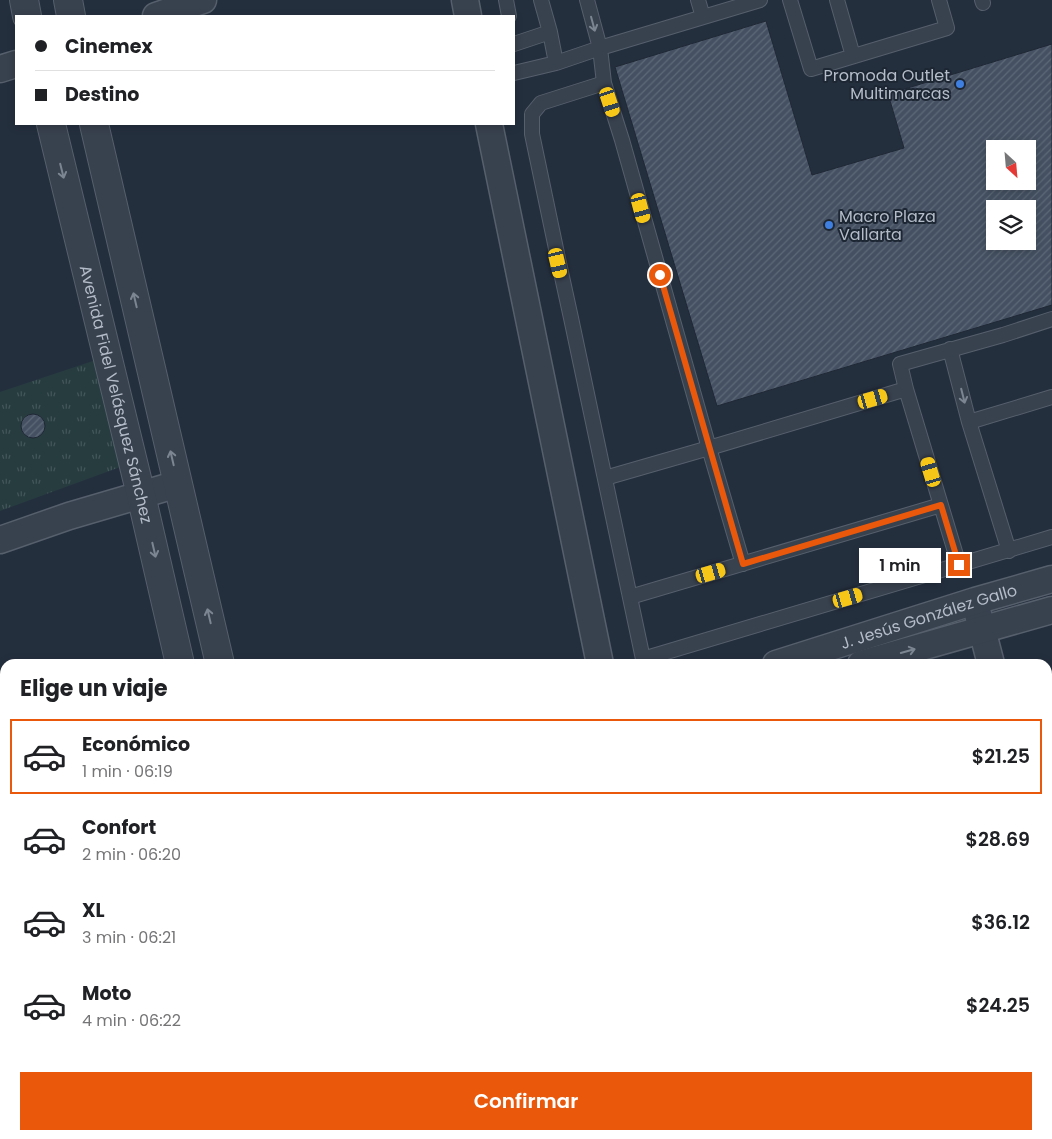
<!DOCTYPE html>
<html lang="es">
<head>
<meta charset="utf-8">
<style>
  body { margin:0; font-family:Poppins,sans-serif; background:#f2f2f2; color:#202124; height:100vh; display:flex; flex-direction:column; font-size:19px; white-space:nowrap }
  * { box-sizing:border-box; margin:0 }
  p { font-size:16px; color:#757577 }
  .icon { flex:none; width:28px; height:28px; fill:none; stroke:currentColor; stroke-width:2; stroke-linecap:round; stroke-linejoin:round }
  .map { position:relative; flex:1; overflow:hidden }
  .details { position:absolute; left:0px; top:659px; width:1052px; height:481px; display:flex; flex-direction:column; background:#fff; border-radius:15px 15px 0 0; box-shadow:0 2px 8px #0003 }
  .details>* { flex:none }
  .hud { position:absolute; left:15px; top:15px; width:500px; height:110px; border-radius:0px; box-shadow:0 2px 8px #0003; display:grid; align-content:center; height:110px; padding:0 20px; background:#fff }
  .needle { width:32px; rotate:154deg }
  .tools { position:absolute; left:986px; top:140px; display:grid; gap:10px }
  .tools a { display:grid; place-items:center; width:50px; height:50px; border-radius:0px; background:#fff; box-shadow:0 2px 8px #0003; font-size:25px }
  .end { position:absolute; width:22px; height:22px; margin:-11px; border:6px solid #ea580c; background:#fff; box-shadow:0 0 0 2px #fff }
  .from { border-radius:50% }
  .bubble { position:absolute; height:35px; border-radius:0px; background:#fff; box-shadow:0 2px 8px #0003; font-size:16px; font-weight:600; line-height:35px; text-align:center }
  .car { position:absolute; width:15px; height:30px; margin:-15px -8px; border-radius:6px; box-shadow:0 0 4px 1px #0007; background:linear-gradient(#f5c518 24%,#345 0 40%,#f5c518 0 76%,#345 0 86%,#f5c518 0) }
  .hud b { display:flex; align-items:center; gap:18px; height:48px; font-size:19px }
  .hud b+b { border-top:1px solid #e0e0e0 }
  .hud i { width:12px; height:12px; background:#202124 }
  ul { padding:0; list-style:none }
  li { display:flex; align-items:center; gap:15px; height:75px; margin:0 10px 8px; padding:0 10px; border:2px solid transparent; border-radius:0px }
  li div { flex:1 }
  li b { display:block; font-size:19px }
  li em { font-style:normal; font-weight:600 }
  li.selected { border-color:#ea580c }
  li>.icon { width:45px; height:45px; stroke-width:1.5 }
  h2 { padding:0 20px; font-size:22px; line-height:60px }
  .primary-button { display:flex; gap:10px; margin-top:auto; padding:10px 20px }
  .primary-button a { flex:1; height:58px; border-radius:0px; background:#ea580c; color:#fff; font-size:20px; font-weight:600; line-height:58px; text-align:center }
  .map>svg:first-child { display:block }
  .grass { fill:url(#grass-tufts) }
  .building { fill:url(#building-hatch); stroke:#1f2835; fill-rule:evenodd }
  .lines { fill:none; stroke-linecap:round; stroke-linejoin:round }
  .service-casing { stroke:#565f6c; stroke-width:16 }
  .minor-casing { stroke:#565f6c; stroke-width:29 }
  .tertiary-casing { stroke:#565f6c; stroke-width:30 }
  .service { stroke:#38414e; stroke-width:14 }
  .minor { stroke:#38414e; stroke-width:26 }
  .tertiary { stroke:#38414e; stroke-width:28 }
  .oneway { stroke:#7c8592 }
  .route { stroke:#ea580c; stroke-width:6 }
  .shop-dot { fill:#3f7fe0; stroke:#1d2633; stroke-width:2 }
  .labels { text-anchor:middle; stroke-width:4; stroke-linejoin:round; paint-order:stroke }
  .poi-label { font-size:16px; fill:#b4bcc9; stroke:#1d2633; text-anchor:end }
  .street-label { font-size:16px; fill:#b4bcc9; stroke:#1d2633 }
</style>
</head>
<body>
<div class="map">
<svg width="1052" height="1139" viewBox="0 0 1052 1139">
  <defs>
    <pattern id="grass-tufts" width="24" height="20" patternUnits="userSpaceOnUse" patternTransform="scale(1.25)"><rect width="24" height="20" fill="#263c3f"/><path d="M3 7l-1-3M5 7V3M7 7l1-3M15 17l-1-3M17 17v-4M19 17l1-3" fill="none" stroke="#435659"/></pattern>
    <pattern id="building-hatch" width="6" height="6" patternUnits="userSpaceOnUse" patternTransform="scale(1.25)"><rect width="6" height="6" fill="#455162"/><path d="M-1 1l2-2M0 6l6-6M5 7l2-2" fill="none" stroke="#5d6877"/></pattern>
  </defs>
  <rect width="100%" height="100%" fill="#242f3e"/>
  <!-- grass -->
  <path class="grass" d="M99 359 123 466 0 511V392Z"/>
  <!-- building -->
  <path class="building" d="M766 21 812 175 904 148 888 94 1052 44V305L717 406 615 67ZM995 149H1028V181H995ZM995 209H1028V241H995Z
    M21 426a12 12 0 1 1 24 0a12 12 0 1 1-24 0Z"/>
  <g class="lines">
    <!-- service casing -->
    <g class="service-casing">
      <path id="service" d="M506 0 509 16
        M541 0 550 32 556 63
        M587 0 600 48 604 83 622 140 709 448 906 389 900 364 1003 335 1052 319
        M698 0 703 17
        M790 0 811 69 947 28 939 0
        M837 0 853 56
        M982 0 983 3
        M514 44 550 32
        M514 73 556 63 600 48 760 0
        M604 83 541 103 532 114V134L559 263 571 318 643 659 1052 537
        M950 349 969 422 1009 551
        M906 389 959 565
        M969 422 1052 397
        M605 478 709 448 743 564
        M630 597 941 505"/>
    </g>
    <!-- minor casing -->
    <g class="minor-casing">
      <g id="minor">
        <path d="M465 0 468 16"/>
        <path d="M156 16 203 0"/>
        <path d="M0 69 16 64"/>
        <path d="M489 124 600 664"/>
        <path d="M0 540 69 516 178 484"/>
        <path d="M978 614 991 664"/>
        <path id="s1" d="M776 664 975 601 1052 579"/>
        <path d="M861 664 1052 610"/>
        <path d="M0 908 5 906"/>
        <path d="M0 932 5 930"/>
        <path d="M1048 1021 1052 1019"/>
        <path d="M1048 1057 1052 1074"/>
        <path d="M446 1135 447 1139"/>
        <path d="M584 1135 585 1139"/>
        <path d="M676 1135 677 1139"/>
        <path d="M796 1135 797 1139"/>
        <path d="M926 1135 927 1139"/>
        <path d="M186 1139 199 1135"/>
      </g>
    </g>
    <!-- tertiary casing -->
    <g class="tertiary-casing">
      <g id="tertiary">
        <path d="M24 0 27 16"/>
        <path d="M68 0 71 16"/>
        <path id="s2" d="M51 124 141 495 180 664"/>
        <path d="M94 124 220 664"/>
        <path d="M272 1139V1135"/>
        <path d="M304 1139 305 1135"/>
      </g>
    </g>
    <!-- service -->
    <use href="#service" class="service"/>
    <!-- minor -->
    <use href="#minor" class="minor"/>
    <!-- tertiary -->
    <use href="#tertiary" class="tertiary"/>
  </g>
  <!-- one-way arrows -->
  <defs><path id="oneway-shaft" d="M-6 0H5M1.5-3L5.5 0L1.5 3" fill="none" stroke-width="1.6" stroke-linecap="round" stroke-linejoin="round" transform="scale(1.25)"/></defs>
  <g class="oneway">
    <use href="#oneway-shaft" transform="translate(593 24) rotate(75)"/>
    <use href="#oneway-shaft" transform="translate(62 171) rotate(76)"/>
    <use href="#oneway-shaft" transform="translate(135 300) rotate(-103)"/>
    <use href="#oneway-shaft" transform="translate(963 396) rotate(76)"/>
    <use href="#oneway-shaft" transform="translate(172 458) rotate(-103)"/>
    <use href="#oneway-shaft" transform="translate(154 550) rotate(77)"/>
    <use href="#oneway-shaft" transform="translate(209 616) rotate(-103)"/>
    <use href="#oneway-shaft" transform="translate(908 651) rotate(-16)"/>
  </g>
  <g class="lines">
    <!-- route -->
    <path class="route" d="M660 275 743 564 941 505 959 565"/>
  </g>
  <!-- markers -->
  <g class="shop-dot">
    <circle cx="960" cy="84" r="5"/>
    <circle cx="829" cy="225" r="5"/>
  </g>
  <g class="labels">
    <!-- poi labels -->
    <g class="poi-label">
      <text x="950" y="81">Promoda Outlet<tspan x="950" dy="18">Multimarcas</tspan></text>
      <text x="839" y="222" text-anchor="start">Macro Plaza<tspan x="839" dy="18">Vallarta</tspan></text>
    </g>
    <!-- street labels -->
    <g class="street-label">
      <text dy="6" stroke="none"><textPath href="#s2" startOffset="278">Avenida Fidel Velásquez Sánchez</textPath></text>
      <text dy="6" stroke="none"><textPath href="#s1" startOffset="160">J. Jesús González Gallo</textPath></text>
    </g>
  </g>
</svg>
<div class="tools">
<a><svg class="needle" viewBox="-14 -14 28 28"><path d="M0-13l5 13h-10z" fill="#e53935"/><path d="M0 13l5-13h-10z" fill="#757577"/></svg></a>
<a><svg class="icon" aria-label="layers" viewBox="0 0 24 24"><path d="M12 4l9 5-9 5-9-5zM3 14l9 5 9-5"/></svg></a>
</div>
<i class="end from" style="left:660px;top:275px"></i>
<i class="end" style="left:959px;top:565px"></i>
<div class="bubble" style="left:859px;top:548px;width:82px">1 min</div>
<i class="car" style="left:610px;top:102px;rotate:162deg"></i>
<i class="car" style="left:641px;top:208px;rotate:165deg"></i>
<i class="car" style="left:558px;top:263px;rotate:167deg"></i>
<i class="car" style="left:873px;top:399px;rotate:74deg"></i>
<i class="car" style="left:931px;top:472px;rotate:343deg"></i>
<i class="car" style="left:711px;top:573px;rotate:74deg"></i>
<i class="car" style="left:848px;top:598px;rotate:74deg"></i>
<div class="hud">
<b><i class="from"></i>Cinemex</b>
<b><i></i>Destino</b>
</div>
<section class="details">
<h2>Elige un viaje</h2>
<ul>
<li class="selected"><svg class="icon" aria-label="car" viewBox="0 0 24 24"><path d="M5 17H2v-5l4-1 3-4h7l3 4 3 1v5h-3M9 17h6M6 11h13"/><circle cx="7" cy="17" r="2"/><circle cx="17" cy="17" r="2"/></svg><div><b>Económico</b><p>1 min · 06:19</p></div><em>$21.25</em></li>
<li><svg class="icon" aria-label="car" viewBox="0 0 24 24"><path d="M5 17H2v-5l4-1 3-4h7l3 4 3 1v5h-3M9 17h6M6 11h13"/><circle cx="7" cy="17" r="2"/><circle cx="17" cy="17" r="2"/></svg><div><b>Confort</b><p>2 min · 06:20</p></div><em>$28.69</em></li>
<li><svg class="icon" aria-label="car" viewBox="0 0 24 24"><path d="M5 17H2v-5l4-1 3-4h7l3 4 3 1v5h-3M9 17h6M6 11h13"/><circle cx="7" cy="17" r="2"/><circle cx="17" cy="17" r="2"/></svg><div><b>XL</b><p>3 min · 06:21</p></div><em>$36.12</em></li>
<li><svg class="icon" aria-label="car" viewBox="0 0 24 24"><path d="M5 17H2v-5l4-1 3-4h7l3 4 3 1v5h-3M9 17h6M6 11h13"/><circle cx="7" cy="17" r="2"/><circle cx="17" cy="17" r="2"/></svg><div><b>Moto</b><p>4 min · 06:22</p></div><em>$24.25</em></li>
</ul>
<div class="primary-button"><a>Confirmar</a></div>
</section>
</div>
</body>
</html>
